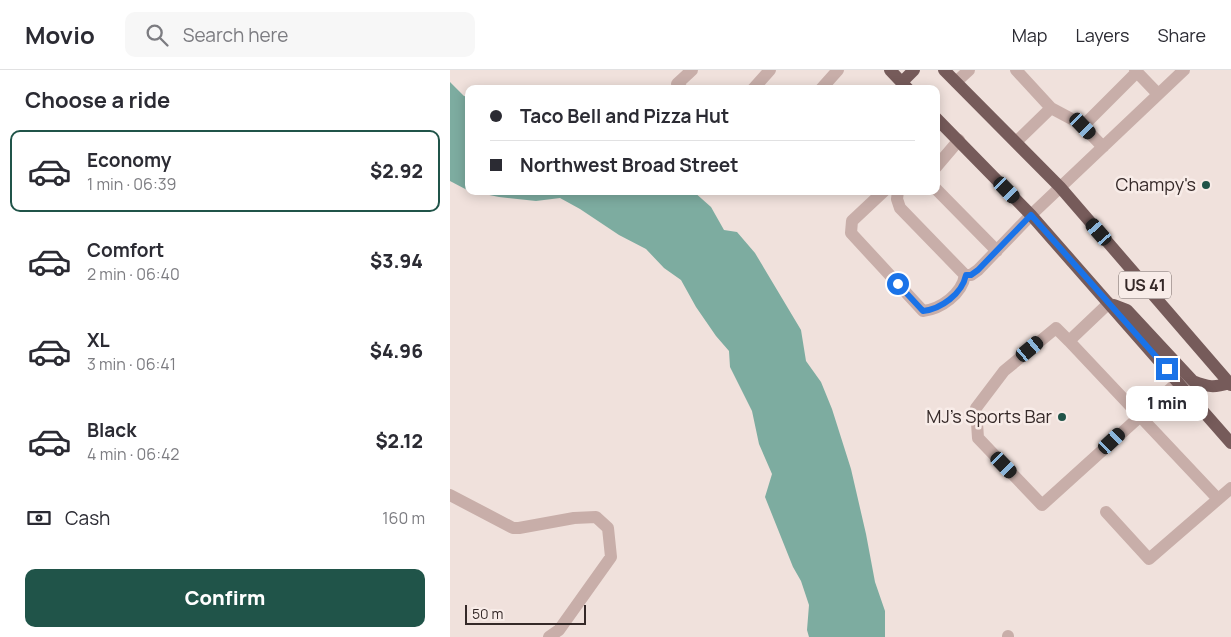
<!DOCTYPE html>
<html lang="en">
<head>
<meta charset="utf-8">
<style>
  body { margin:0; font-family:Manrope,sans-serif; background:#f7f7f7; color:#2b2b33; height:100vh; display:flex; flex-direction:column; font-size:19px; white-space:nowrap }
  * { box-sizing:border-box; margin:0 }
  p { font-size:16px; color:#7c7c81 }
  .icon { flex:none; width:28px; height:28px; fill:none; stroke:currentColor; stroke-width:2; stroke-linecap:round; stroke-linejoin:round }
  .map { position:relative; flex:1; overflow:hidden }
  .details { display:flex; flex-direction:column; background:#fff; width:450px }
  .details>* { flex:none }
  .guide { position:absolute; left:15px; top:15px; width:475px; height:110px; border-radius:10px; box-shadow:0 2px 12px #0003; display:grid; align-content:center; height:110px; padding:0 25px; background:#fff }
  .scale { position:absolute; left:15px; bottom:12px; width:121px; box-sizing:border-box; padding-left:5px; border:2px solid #352928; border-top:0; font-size:14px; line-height:18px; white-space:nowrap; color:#352928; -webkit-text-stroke:4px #f8ece8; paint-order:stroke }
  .end { position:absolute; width:22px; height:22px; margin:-11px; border:6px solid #1a73e8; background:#fff; box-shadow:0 0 0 2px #fff }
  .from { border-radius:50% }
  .bubble { position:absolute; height:35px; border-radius:10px; background:#fff; box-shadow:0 2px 12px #0003; font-size:16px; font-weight:800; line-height:35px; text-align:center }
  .car { position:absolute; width:15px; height:30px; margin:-15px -8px; border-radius:6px; box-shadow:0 0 4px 1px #0007; background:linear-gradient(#222 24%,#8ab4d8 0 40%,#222 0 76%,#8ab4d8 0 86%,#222 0) }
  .guide b { display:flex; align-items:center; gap:18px; height:48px; font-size:19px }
  .guide b+b { border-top:1px solid #e1e1e2 }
  .guide i { width:12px; height:12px; background:#2b2b33 }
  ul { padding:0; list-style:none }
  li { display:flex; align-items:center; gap:15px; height:82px; margin:0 10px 8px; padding:0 15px; border:2px solid transparent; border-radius:10px }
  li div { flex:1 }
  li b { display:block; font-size:19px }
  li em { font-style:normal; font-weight:800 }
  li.selected { border-color:#205449 }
  li>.icon { width:45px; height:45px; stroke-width:1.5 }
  h2 { padding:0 25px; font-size:22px; line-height:60px }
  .pay { display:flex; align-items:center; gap:12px; height:55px; padding:0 25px; font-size:19px }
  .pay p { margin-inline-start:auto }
  .cta { display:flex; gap:10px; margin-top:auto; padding:10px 25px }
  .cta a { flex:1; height:58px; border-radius:10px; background:#205449; color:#fff; font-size:20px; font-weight:800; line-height:58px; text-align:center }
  header { display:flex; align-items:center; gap:30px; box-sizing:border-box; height:70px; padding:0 25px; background:#fff; border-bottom:1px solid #e1e1e2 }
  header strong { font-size:24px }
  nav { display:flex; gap:28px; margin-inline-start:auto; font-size:18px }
  .search { width:350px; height:45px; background:#f7f7f7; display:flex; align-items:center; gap:12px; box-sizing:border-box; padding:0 18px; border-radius:10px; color:#7c7c81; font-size:19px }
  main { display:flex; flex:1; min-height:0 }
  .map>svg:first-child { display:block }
  .water { fill:#7daca0 }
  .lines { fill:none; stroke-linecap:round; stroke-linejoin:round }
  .minor { stroke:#c8aea9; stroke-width:12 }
  .major { stroke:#765b5a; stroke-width:12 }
  .route { stroke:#1a73e8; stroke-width:6 }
  .poi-dot { fill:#205449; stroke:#f8ece8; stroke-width:2 }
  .labels { text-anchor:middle; stroke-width:5; stroke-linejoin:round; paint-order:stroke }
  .shield { fill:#f8ece8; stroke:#706462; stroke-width:1 }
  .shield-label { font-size:16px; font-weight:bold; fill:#352928 }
  .poi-label { font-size:18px; fill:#352928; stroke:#f8ece8; text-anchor:end }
</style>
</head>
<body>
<header>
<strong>Movio</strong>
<div class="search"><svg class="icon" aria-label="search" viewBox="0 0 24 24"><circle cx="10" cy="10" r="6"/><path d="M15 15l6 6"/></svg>Search here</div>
<nav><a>Map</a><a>Layers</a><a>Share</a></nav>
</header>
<main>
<section class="details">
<h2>Choose a ride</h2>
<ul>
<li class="selected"><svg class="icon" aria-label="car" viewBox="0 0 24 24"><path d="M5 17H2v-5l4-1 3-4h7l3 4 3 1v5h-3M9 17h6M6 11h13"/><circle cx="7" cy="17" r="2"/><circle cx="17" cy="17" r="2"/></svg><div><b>Economy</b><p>1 min · 06:39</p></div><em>$2.92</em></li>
<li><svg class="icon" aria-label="car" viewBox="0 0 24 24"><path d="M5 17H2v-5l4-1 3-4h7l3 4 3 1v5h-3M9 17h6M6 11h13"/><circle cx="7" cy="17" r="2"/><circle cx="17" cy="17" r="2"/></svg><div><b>Comfort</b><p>2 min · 06:40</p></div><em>$3.94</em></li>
<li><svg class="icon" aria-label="car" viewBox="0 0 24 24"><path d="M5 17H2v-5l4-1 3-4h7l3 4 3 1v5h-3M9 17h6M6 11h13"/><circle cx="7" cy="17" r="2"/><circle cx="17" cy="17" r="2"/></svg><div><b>XL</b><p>3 min · 06:41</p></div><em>$4.96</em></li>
<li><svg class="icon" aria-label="car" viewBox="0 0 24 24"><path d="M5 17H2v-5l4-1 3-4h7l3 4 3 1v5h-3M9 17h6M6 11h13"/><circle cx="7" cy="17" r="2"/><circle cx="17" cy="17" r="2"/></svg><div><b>Black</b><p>4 min · 06:42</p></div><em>$2.12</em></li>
</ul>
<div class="pay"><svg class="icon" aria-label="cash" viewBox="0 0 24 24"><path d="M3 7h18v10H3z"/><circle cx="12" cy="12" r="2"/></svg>Cash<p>160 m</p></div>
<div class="cta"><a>Confirm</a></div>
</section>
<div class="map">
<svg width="781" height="567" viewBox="0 0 781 567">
  <rect width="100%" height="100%" fill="#f0e1dc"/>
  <!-- water -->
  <path class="water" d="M0 12 14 26 19 27V121L0 111Z
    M20 121H243L261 137 274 160 287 162 305 183 351 260 356 291 371 312 382 339 401 399 416 464 425 512 435 541V567H359L357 560 359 535 351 511 343 497 315 427 322 404 309 374 302 341 280 297 279 281 266 266 246 237 231 210 214 198 196 179 169 165 130 139 110 128 86 131 49 127Z"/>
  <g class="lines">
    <!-- minor -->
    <path class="minor" d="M566 0 601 38 631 54 653 77
      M685 0 708 24
      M506 12 519 0
      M232 19 227 14 242 0
      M303 19 320 0
      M371 19 388 0
      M633 56 687 2
      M566 72 601 38
      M486 97 509 70
      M486 119 547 181
      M434 121 402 151 401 163 473 241C491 239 512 224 515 205
      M448 121 447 129 450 138 515 205
      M515 205H521L528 200 581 145 734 0
      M659 233 619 271 768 429
      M619 271 606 258 554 301 526 338 528 368 592 435 728 312
      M0 425 63 458H69L124 448 146 447 158 458 161 487 109 560 99 567
      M656 442 699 489 781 418
      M558 566V567"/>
    <!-- major -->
    <path class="major" d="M440 0 458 19
      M494 0 610 117 781 315
      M452 12 464 0
      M486 48 581 145 781 373
      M664 235 677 240 743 311C758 317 764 318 779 313"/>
  </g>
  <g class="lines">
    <!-- route -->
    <path class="route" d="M448 214 473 241C491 239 512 224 516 205H521L528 200 581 145 717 299"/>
  </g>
  <!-- markers -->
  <g class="poi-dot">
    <circle cx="756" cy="115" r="5"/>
    <circle cx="612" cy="347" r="5"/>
  </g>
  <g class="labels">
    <!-- shield labels -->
    <rect class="shield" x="669" y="201.5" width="52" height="27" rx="4"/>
    <g class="shield-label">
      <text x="695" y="221">US 41</text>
    </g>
    <!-- poi labels -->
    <g class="poi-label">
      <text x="746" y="121">Champy's</text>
      <text x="602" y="353">MJ's Sports Bar</text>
    </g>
  </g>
</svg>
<div class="scale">50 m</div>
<i class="end from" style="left:448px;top:214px"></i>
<i class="end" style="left:717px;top:299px"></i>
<div class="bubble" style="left:676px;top:316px;width:82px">1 min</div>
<i class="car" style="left:633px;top:56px;rotate:136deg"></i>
<i class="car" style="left:557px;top:120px;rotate:136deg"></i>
<i class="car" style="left:649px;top:162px;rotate:319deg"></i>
<i class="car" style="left:580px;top:279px;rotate:50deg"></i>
<i class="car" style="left:662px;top:371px;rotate:47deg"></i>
<i class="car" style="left:554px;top:395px;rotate:136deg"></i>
<div class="guide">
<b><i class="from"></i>Taco Bell and Pizza Hut</b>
<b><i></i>Northwest Broad Street</b>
</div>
</div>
</main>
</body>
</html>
